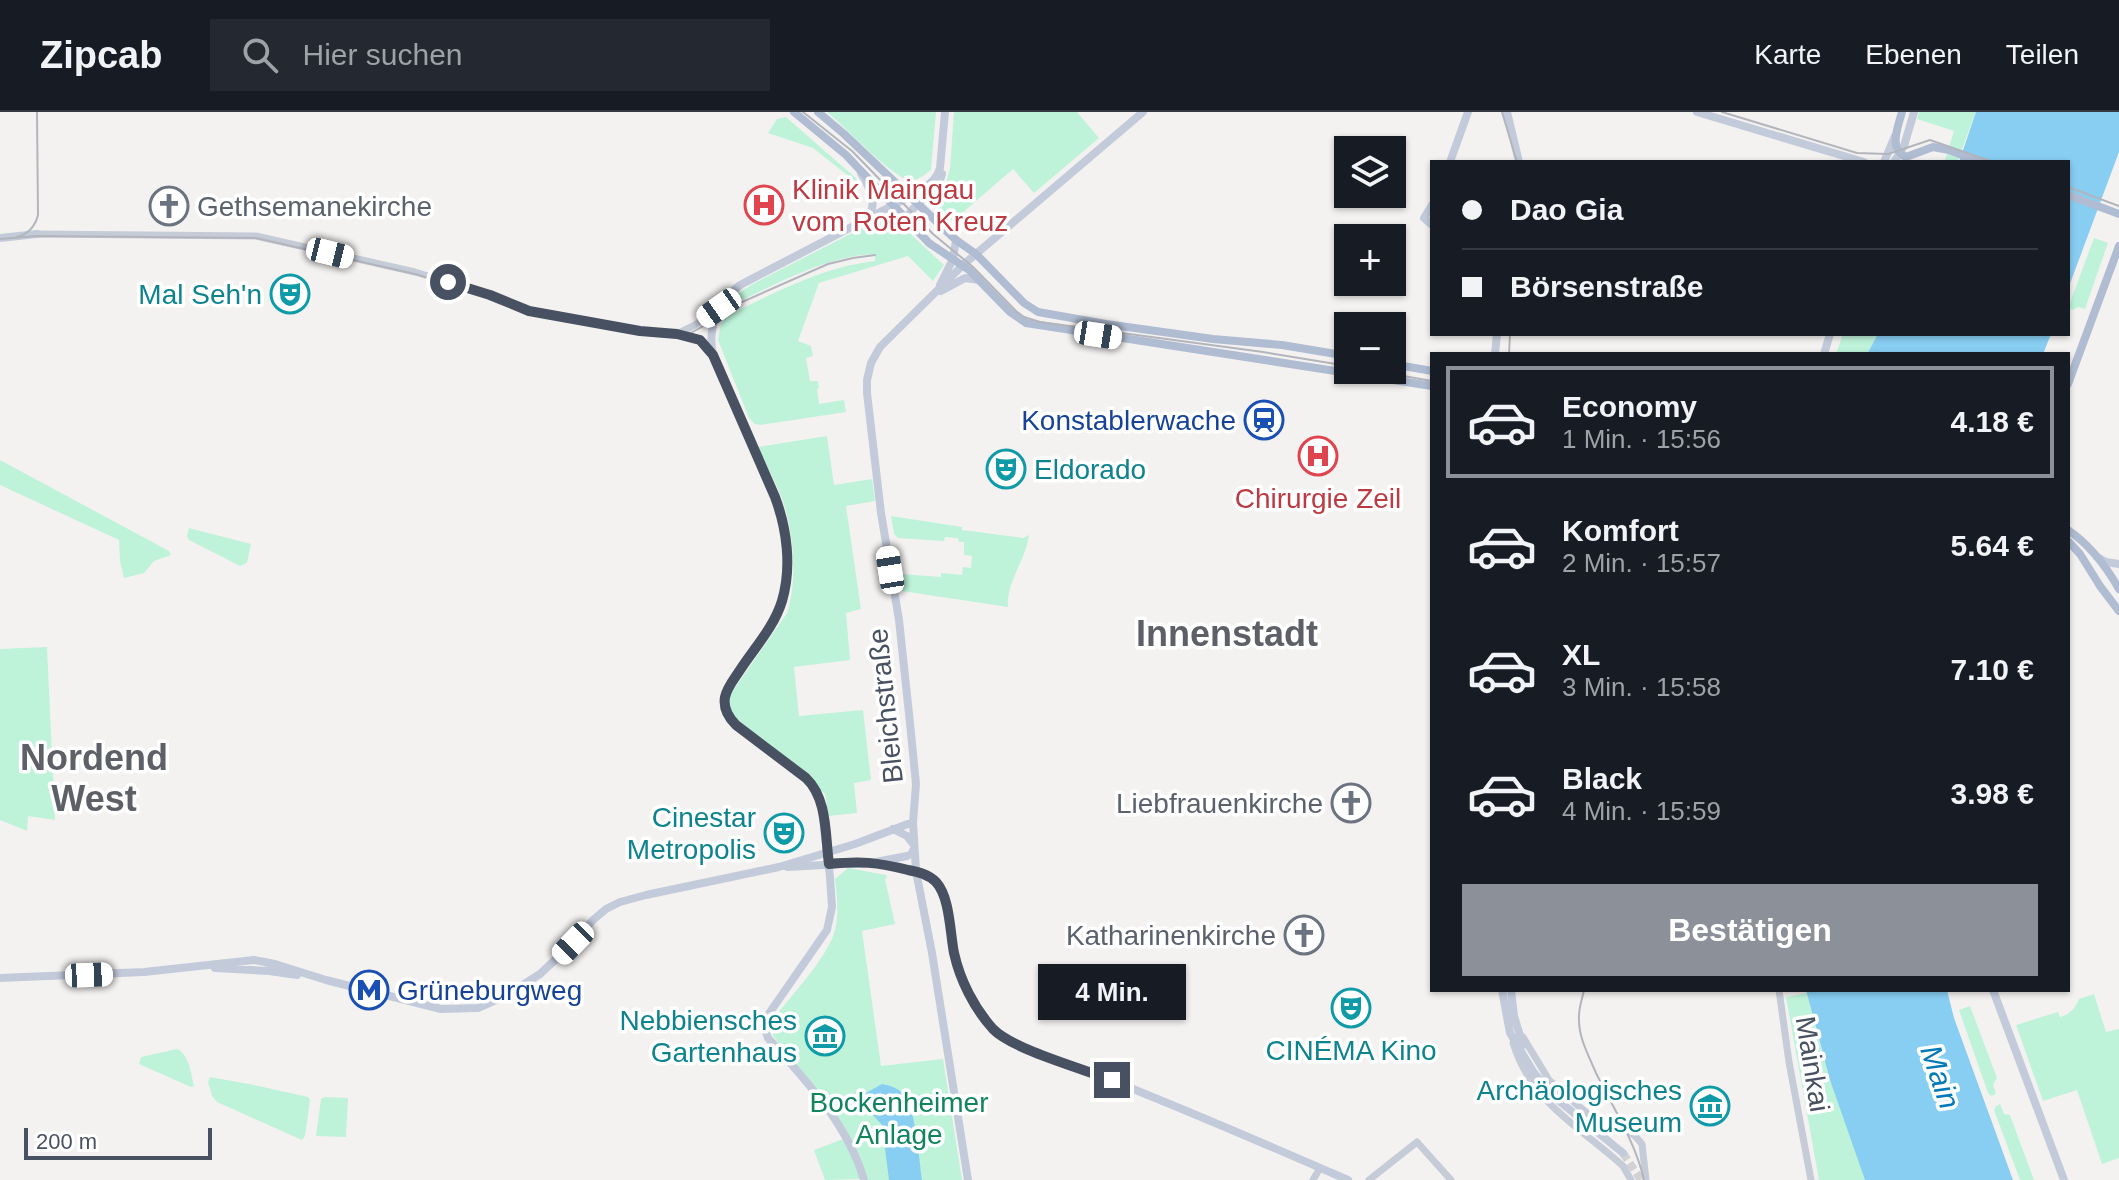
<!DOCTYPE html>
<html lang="de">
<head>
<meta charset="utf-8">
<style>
  body { margin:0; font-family:Helvetica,sans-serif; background:#242831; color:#f1f3f6; height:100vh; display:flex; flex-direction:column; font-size:30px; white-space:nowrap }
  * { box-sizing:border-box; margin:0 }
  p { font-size:26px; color:#9ea1a6 }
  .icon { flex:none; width:44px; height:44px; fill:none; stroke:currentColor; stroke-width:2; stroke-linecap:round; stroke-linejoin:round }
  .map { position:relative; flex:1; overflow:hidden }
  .side { position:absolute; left:1430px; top:240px; width:640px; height:640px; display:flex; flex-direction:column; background:#171b24; border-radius:0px; box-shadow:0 2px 6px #0004 }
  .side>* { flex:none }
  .guide { position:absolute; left:1430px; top:48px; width:640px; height:176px; border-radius:0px; box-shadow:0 2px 6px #0004; display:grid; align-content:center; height:176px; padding:0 32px; background:#171b24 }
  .fabs { position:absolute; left:1334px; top:24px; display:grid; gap:16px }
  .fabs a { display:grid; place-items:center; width:72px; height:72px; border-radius:0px; background:#171b24; box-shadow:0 2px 6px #0004; font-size:40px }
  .scale { position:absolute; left:24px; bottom:20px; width:188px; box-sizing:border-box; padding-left:8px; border:4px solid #485161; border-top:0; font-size:22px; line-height:28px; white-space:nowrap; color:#485161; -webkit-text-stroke:6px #fff; paint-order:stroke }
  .end { position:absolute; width:36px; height:36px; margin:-18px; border:10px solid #485161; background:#fff; box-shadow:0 0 0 4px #fff }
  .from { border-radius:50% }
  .bubble { position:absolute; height:56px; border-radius:0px; background:#171b24; box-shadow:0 2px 6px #0004; font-size:26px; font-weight:800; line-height:56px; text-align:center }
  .car { position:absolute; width:24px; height:48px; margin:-24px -12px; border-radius:10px; box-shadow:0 0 6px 2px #0007; background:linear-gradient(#fff 24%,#345 0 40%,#fff 0 76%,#345 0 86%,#fff 0) }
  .guide b { display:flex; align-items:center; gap:28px; height:76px; font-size:30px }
  .guide b+b { border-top:2px solid #363941 }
  .guide i { width:20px; height:20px; background:#f1f3f6 }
  ul { padding:14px 0 0; list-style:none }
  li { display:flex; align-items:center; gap:24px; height:112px; margin:0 16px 12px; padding:0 16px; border:4px solid transparent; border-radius:0px }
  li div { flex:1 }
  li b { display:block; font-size:30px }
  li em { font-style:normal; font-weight:800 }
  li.current { border-color:#8c9099 }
  li>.icon { width:72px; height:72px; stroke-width:1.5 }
  .action { display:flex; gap:16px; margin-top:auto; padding:16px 32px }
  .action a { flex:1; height:92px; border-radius:0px; background:#8c9099; color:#fff; font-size:32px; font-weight:800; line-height:92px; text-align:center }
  header { display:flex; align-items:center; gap:48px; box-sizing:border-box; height:112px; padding:0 40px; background:#171b24; border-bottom:2px solid #363941 }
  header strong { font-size:38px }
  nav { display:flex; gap:44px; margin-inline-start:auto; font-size:28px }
  .search { width:560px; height:72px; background:#242831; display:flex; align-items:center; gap:20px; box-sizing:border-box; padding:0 28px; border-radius:0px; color:#9ea1a6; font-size:30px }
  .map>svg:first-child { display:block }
  .green { fill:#bef3da }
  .water { fill:#88cef3 }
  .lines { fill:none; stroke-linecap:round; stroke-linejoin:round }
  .secondary-tunnel { stroke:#d2d2d4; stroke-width:8; stroke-dasharray:8 4; stroke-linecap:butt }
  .tertiary { stroke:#c5cbd7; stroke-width:7 }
  .secondary { stroke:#c3cbdb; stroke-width:8 }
  .primary { stroke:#b0bcd2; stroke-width:8 }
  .tram { stroke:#b3b5bc; stroke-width:2 }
  .rail { stroke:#b3b5bc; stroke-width:2 }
  .route { stroke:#485161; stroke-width:10 }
  .labels { text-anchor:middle; stroke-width:7; stroke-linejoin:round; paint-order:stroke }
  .health-label { font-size:28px; fill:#be3a42; stroke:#fff; text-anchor:start }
  .worship-label { font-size:28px; fill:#5b616d; stroke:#fff; text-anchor:end }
  .culture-label { font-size:28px; fill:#0d838f; stroke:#fff; text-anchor:end }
  .transit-label { font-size:28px; fill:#164399; stroke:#fff; text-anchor:end }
  .street-label { font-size:28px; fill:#485161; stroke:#fff }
  .park-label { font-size:28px; fill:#10845a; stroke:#fff }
  .water-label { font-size:30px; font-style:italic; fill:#027aba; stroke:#fff }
  .district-label { font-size:36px; font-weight:bold; fill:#5d6067; stroke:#fff }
</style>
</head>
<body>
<header>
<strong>Zipcab</strong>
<div class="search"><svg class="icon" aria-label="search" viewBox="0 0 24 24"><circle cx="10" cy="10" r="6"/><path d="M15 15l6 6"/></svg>Hier suchen</div>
<nav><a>Karte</a><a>Ebenen</a><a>Teilen</a></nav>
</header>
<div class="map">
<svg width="2119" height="1068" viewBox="0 0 2119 1068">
  <rect width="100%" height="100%" fill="#f4f2f1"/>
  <!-- green -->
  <path class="green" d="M827 0H936L931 58C924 63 918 69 909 68 892 65 844 14 827 0Z
    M954 0H1077L1099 26 1034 81 1013 57 953 109 932 91 944 78 950 56Z
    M1919 0H1976L1957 50H1937L1945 48 1954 19 1917 7Z
    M786 5 857 67 856 70 813 36 768 21 777 7Z
    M889 102 944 153 933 169 908 144 819 171 798 229 811 234 813 244 806 246 810 269H818L819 276 817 277 819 292 844 288 846 300 760 313 755 312 749 306 718 228 721 212 727 204C774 181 822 155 875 149V142C825 144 778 172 733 192L737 182 753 172Z
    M2094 126 2108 131 2085 197 2078 195 2073 198 2068 196Z
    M1843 222H1878L1867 242H1836Z
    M827 324 834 373 872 367 875 389 846 394 861 497 846 501 850 548 794 555 799 604 863 598 871 668 854 671 857 701 829 704 825 682 732 604 728 595 730 583 787 501C797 470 794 430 786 399 780 377 767 356 758 335Z
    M0 348 169 439 171 443 154 449 144 461 124 466 120 449 119 428 0 373Z
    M891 404 962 415V418L1023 426 1029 423C1026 448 1006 470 1008 495L902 479 900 462 941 465V461L962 463 963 455 971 456 972 444 964 443V430H959L958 426 945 425 944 429 898 426 894 422Z
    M189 416 251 432 247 451 240 454 189 428 187 424Z
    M47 535 55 708 28 704 27 719 0 708V537Z
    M848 756 886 763 887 766 885 767 895 812 862 819 881 954 943 947 962 1068H867L860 1044 838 1008 773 924 771 915 773 907C791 884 828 845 835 818 839 801 837 784 835 767Z
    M1807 881 1822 941 1866 1068H1819L1786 885Z
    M2094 882 2106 920 2119 917V1046L2102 1052 2077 978 2043 989 2016 913 2058 900 2060 905C2071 902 2075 896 2079 887Z
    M1970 894 1997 966 1993 973 1996 982 1991 984 1988 981 1959 898Z
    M177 937C189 942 191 961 194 974L191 975 139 952 141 945Z
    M210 965 254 973 308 985 310 988 305 1024 302 1028 217 990 212 984 208 970Z
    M324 985 348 986 346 1025 316 1024 321 987Z
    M2000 992 2004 1002 2010 1003 2034 1068H2020L1994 998 1996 994Z
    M843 1027 854 1045 861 1067 825 1068 814 1038Z"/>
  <!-- water -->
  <path class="water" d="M1976 0H2119V40L2068 177V50H1959Z
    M1878 222H2051L2043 242H1867Z
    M1806 878H1947L1954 906 2013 1068H1865L1830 968Z
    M882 972C891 974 899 976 905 984 916 1000 919 1047 922 1068H889L884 1029 888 1028 887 1014H883L872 1002V995L865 990 864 986 866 981Z"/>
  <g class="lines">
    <!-- secondary-tunnel -->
    <path class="secondary-tunnel" d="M1623 1041 1641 1068"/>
    <!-- tertiary -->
    <path class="tertiary" d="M37 122 256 124 415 160 490 183 529 199 640 219 677 222 700 228 713 243
      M677 222 695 213 719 196
      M1779 878 1789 950 1811 1068
      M1523 925 1549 968 1569 986 1594 1007 1622 1014 1635 1024 1642 1032 1646 1068
      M1513 931C1532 992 1579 1014 1623 1054L1631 1068
      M1313 1068 1320 1056
      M1369 1068 1417 1030 1451 1068"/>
    <!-- secondary -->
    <path class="secondary" d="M1507 0 1519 50
      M1697 0 1864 50
      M1450 50 1468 0
      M1884 50 1895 24
      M1894 50 1904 34 1914 0
      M861 61C869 76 878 88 869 104
      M1432 93 1424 106 1432 113
      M906 107C915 88 937 82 942 62
      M0 126 37 122
      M940 173 953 147 956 128
      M941 179 965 166 979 168
      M1495 242 1497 222
      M1824 242 1830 222
      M2097 445 2106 450 2119 452
      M893 717 907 724 914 733
      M876 750C892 754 922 757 934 768 950 782 950 822 955 843 961 871 976 904 999 922 1022 940 1077 955 1106 966 1188 999 1268 1033 1348 1068
      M788 755 876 750 907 744 911 742 914 737
      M215 856 269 859 297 863
      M0 866 144 860 254 848 275 852 326 868 441 897 478 896 505 884 540 862 573 831 593 808 606 797 620 790 646 783 779 755 855 732 913 710
      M1502 878 1510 921 1534 961 1559 989 1623 1041
      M1511 878 1514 904 1523 933
      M1993 878 2064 1068
      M864 1068C848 1012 806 969 768 926L764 915 768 903 827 818 832 795 830 765 821 691 815 676 806 666 736 613C726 602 723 592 728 578 739 557 755 540 767 520 792 483 792 433 778 392L713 243C707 215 718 190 740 173L909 85C922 77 936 71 940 56L945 0
      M968 1068 932 841 916 759 913 710 916 672 910 611 899 508 881 401 867 281V268L871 251 880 235 963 153 1143 0"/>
    <!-- primary -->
    <path class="primary" d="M794 0 846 43 929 131 969 158 1010 200 1026 211 1432 274
      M818 0 844 22 956 128 976 142 1024 191 1038 200 1106 212 1213 227 1282 233 1348 244
      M1902 0C1898 15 1888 37 1906 45L1933 35 1949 38 1981 50
      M2068 83 2119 102
      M1392 252 1432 259
      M2068 272 2119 134
      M2068 418C2090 433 2106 454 2119 477
      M2068 429 2080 442 2100 474 2119 499"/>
    <!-- tram -->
    <path class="tram" d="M803 0 852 39 933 122 973 155 1016 199 1024 205 1040 210 1263 240 1348 254
      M1502 0 1517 50
      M1722 0 1857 41 1888 42 1930 28 1993 50
      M2068 75 2119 94
      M17 125C28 122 35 115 38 103L37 0
      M0 127 37 124 256 126 415 162 489 184 516 196 536 202 635 220 672 223 689 222 734 197
      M1509 242 1510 222
      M1369 258 1432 269
      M1584 878C1582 888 1578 898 1579 908 1579 927 1589 944 1596 961 1613 996 1635 1029 1644 1068"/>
    <!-- rail -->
    <path class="rail" d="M733 194 828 152 853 146 875 143"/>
  </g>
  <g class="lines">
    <!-- route -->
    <path class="route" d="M448 170 490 183 529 199 640 219 677 222 700 228 713 243 775 385C787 417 792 455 782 489 774 515 755 535 740 558 735 566 727 575 725 585 723 596 728 605 736 613L806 666C828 687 825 724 829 752 861 749 876 750 908 758 918 760 928 762 936 770 950 785 950 821 954 841 960 868 974 896 993 917 1012 937 1083 957 1112 968"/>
  </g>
  <!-- icons -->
  <defs>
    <g id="hospital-ring" transform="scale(2)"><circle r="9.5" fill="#fff" stroke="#e0444e" stroke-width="1.5"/><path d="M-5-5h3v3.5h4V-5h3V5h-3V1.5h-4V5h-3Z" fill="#e0444e"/></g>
    <g id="church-ring" transform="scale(2)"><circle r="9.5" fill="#fff" stroke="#6b7280" stroke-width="1.5"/><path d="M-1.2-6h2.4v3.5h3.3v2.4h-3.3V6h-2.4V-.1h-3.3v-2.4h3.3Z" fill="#6b7280"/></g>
    <g id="theatre-ring" transform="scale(2)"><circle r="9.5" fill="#fff" stroke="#0f9aa8" stroke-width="1.5"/><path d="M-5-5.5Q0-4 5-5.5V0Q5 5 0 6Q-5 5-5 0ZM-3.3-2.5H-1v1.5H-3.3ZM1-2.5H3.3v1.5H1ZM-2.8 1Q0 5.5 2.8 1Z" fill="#0f9aa8"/></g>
    <g id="station-ring" transform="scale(2)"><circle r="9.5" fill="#fff" stroke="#1a4fb4" stroke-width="1.5"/><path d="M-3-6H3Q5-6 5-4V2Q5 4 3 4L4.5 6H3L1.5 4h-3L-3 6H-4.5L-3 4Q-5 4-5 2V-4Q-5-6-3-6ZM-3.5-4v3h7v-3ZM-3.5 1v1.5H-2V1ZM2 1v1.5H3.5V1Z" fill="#1a4fb4"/></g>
    <g id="metro-ring" transform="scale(2)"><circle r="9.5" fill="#fff" stroke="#1a4fb4" stroke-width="1.5"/><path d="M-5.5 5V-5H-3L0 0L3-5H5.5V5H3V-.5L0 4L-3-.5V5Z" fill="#1a4fb4"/></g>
    <g id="museum-ring" transform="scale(2)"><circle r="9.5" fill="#fff" stroke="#0f9aa8" stroke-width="1.5"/><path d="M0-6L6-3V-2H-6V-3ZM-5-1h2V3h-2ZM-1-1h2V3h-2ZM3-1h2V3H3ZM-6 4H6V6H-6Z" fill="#0f9aa8"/></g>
  </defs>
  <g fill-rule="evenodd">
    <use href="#hospital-ring" x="764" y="93"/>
    <use href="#church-ring" x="169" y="94"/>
    <use href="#theatre-ring" x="290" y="182"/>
    <use href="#station-ring" x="1264" y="308"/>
    <use href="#hospital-ring" x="1318" y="344"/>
    <use href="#theatre-ring" x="1006" y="357"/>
    <use href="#church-ring" x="1351" y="691"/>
    <use href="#theatre-ring" x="784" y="721"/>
    <use href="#church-ring" x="1304" y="823"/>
    <use href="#metro-ring" x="369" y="878"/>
    <use href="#theatre-ring" x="1351" y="896"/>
    <use href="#museum-ring" x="825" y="924"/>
    <use href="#museum-ring" x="1710" y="994"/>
  </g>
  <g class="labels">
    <!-- health labels -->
    <g class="health-label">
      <text x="792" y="87">Klinik Maingau<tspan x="792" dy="32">vom Roten Kreuz</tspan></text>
      <text x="1318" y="396" text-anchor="middle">Chirurgie Zeil</text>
    </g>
    <!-- worship labels -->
    <g class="worship-label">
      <text x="197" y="104" text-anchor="start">Gethsemanekirche</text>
      <text x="1323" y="701">Liebfrauenkirche</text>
      <text x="1276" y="833">Katharinenkirche</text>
    </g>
    <!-- culture labels -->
    <g class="culture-label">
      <text x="262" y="192">Mal Seh'n</text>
      <text x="1034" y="367" text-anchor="start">Eldorado</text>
      <text x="756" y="715">Cinestar<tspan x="756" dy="32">Metropolis</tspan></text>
      <text x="797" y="918">Nebbiensches<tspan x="797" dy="32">Gartenhaus</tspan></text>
      <text x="1351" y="948" text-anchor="middle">CINÉMA Kino</text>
      <text x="1682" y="988">Archäologisches<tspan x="1682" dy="32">Museum</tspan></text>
    </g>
    <!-- transit labels -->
    <g class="transit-label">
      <text x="1236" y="318">Konstablerwache</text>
      <text x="397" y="888" text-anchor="start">Grüneburgweg</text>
    </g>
    <!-- street labels -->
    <g class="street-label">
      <text transform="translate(885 594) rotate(-96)" y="10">Bleichstraße</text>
      <text transform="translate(1813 952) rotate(81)" y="10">Mainkai</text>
    </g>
    <!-- park labels -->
    <g class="park-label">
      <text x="899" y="1000">Bockenheimer<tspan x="899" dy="32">Anlage</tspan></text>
    </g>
    <!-- water labels -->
    <g class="water-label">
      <text transform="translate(1940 965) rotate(71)" y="10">Main</text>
    </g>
    <!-- district labels -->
    <g class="district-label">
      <text x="1227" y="534">Innenstadt</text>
      <text x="94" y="658">Nordend<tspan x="94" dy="41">West</tspan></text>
    </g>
  </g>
</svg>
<div class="fabs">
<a><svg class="icon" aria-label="layers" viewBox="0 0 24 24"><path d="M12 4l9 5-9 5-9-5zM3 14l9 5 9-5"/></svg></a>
<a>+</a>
<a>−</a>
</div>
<div class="scale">200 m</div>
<i class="end from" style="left:448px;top:170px"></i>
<i class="end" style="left:1112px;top:968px"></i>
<div class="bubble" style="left:1038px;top:852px;width:148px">4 Min.</div>
<i class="car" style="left:330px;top:141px;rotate:104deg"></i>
<i class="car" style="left:719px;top:196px;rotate:235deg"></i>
<i class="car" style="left:1098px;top:223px;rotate:99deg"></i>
<i class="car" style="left:890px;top:458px;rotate:351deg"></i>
<i class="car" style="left:573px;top:831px;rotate:224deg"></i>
<i class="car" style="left:89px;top:863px;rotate:88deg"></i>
<div class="guide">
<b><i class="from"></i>Dao Gia</b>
<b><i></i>Börsenstraße</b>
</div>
<section class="side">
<ul>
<li class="current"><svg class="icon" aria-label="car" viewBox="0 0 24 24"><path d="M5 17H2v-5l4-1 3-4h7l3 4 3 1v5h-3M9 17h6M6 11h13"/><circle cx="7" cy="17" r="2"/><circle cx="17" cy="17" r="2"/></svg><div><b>Economy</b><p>1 Min. · 15:56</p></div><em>4.18 €</em></li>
<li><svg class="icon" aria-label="car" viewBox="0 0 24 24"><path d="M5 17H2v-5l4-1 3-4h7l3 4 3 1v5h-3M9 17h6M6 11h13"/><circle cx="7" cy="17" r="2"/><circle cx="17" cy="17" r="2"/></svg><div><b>Komfort</b><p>2 Min. · 15:57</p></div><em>5.64 €</em></li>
<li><svg class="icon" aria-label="car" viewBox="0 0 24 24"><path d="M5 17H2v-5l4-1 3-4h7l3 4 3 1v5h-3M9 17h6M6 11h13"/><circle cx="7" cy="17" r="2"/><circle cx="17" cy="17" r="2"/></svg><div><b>XL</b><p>3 Min. · 15:58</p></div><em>7.10 €</em></li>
<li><svg class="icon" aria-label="car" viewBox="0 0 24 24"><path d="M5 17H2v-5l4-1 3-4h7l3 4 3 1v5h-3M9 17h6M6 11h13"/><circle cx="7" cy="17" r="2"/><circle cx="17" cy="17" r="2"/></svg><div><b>Black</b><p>4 Min. · 15:59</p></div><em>3.98 €</em></li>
</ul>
<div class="action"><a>Bestätigen</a></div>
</section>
</div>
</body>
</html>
